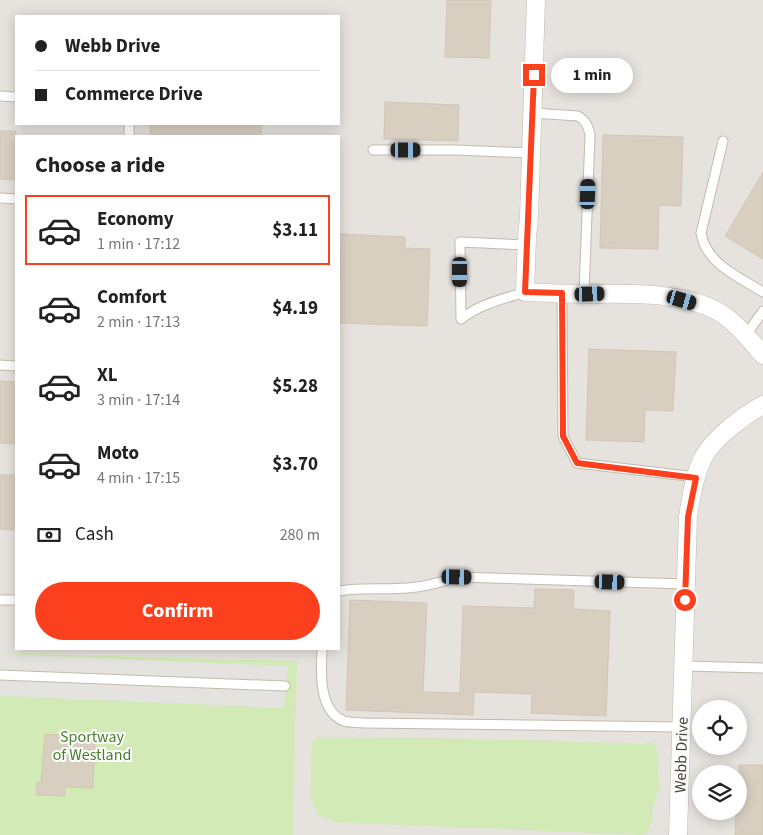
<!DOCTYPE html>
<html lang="en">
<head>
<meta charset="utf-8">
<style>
  body { margin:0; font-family:"Source Sans 3",sans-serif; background:#f6f6f6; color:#222; height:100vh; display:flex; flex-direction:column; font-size:19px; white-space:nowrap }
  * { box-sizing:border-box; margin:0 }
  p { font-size:16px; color:#767676 }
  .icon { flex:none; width:28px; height:28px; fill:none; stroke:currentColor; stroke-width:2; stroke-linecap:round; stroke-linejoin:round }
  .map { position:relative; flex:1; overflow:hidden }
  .panel { position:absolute; left:15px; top:135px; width:325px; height:515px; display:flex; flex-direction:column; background:#fff; border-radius:0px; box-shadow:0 2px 12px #0003 }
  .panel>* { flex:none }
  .banner { position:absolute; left:15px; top:15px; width:325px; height:110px; border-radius:0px; box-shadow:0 2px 12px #0003; display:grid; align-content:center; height:110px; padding:0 20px; background:#fff }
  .tools { position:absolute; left:692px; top:700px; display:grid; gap:10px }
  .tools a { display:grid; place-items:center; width:55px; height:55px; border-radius:50%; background:#fff; box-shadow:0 2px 12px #0003; font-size:25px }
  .end { position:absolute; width:22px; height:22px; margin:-11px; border:6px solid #fc3f1d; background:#fff; box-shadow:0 0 0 2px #fff }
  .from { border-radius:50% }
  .bubble { position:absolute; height:35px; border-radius:18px; background:#fff; box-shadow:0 2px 12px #0003; font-size:16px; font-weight:700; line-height:35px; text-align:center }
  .car { position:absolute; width:15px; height:30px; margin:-15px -8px; border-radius:6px; box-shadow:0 0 4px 1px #0007; background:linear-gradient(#222 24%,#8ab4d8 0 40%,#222 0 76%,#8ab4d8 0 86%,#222 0) }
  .banner b { display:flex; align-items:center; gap:18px; height:48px; font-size:19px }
  .banner b+b { border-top:1px solid #e0e0e0 }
  .banner i { width:12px; height:12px; background:#222 }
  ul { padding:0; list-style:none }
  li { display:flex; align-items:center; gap:15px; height:70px; margin:0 10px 8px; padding:0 10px; border:2px solid transparent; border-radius:0px }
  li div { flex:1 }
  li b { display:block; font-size:19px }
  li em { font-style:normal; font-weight:700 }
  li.current { border-color:#fc3f1d }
  li>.icon { width:45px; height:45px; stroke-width:1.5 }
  h2 { padding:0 20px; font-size:22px; line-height:60px }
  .pay { display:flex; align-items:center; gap:12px; height:55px; padding:0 20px; font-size:19px }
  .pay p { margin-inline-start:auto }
  .button { display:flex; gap:10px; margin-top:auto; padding:10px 20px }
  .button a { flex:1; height:58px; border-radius:30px; background:#fc3f1d; color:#fff; font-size:20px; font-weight:700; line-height:58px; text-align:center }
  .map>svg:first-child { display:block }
  .industrial { fill:#e6e2dd; fill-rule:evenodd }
  .green { fill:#d2eab5 }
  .parking { fill:#e5e3e0 }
  .building { fill:#d8cfc1; stroke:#d3c7b4 }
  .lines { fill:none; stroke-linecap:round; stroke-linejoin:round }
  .lane-casing { stroke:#c2bbae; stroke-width:11 }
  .street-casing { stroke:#c2bbae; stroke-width:19 }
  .lane { stroke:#fff; stroke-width:9 }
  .street { stroke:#fff; stroke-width:18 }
  .route { stroke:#fc3f1d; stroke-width:6 }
  .labels { text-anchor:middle; stroke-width:4; stroke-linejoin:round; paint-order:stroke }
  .park-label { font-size:16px; fill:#4a7f2a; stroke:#fff }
  .street-label { font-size:16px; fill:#4b4439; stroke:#fff }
</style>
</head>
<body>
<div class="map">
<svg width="763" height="835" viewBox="0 0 763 835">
  <rect width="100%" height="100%" fill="#f6f3ec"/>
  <!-- industrial -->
  <path class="industrial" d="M0 0H763V835H293L297 661 0 653ZM16 16H339V124H16ZM16 136H339V649H16ZM701 709H739V746H701ZM701 774H739V811H701Z"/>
  <!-- green -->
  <path class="green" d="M0 653 297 661 293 835H0Z
    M317 737 496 739 640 744 652 742 657 747 658 778 660 787 652 808 653 819 647 833 641 835 335 822 319 816 311 799 312 743Z"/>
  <!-- parking -->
  <path class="parking" d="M463 91 494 92 492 207 461 206Z
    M0 654 288 666 284 708 0 696Z
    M749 728H763V764H747Z"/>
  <!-- building -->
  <path class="building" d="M447 0H491L489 58 445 57Z
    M385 102 459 105 458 141 384 139Z
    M150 124H262L261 136H150Z
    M0 131H16V180L0 179Z
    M603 135 683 137 681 206 659 205 658 249 600 248Z
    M763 172V259L725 236Z
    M341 234 405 237V248L430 249 427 326 339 323Z
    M589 349 676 352 673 411 645 410 644 442 586 440Z
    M0 381 16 382V444L0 443Z
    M0 475H16V530L0 529Z
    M535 589 574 590 573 609 610 611 606 716 531 713 532 694 474 692 473 715 346 710 350 600 427 603 423 692 460 693 463 606 534 608Z
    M45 734 95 736 93 788 65 787V796L36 795 37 782H41Z
    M739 765H763V835H735L736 811H739Z"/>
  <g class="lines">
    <!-- lane casing -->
    <g class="lane-casing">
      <path id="lane" d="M0 96 16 97
        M533 113 578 116C586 121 588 126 590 135L584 294
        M129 136V124
        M723 141 701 233C706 264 739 277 763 292
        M373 150H456L531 153
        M0 198 16 199
        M525 292C503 299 480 304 461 319L460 242 526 245
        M562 293 563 436 577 463 696 477
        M746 335 763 311
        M0 365 16 366
        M339 591C362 587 385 590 408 588 425 587 442 582 457 577L686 584
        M0 600H16
        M322 649C321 671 318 711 344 721 350 723 358 722 364 723L682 727
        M684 666 763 668
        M0 675 285 686"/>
    </g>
    <!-- street casing -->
    <g class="street-casing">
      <g id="street">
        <path d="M536 0 529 217 527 237 525 292C547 293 568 294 590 294 631 293 691 292 725 316 740 327 751 341 763 355"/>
        <path id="s1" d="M678 835 688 517C691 498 694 478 702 460 711 440 744 415 763 405"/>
      </g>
    </g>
    <!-- lane -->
    <use href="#lane" class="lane"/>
    <!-- street -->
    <use href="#street" class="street"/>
  </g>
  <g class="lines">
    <!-- route -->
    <path class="route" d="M534 75 525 292 562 293 563 436 577 463 696 478 688 517 685 600"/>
  </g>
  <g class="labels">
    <!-- park labels -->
    <g class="park-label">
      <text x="92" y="742">Sportway<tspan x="92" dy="18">of Westland</tspan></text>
    </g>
    <!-- street labels -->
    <g class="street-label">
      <text dy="6" stroke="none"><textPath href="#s1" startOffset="80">Webb Drive</textPath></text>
    </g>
  </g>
</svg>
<div class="tools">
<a><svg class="icon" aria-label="locate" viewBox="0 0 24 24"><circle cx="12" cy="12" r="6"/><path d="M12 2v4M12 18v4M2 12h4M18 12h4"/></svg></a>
<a><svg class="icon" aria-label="layers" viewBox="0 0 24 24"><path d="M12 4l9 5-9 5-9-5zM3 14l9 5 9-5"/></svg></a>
</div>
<i class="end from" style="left:685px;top:600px"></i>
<i class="end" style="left:534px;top:75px"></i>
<div class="bubble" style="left:551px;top:58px;width:82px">1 min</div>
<i class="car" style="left:406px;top:150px;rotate:90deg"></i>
<i class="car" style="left:588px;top:194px;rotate:2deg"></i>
<i class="car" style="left:460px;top:272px;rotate:180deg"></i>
<i class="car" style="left:590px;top:294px;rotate:88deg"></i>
<i class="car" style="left:682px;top:300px;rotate:106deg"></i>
<i class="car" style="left:457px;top:577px;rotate:91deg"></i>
<i class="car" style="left:610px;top:582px;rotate:92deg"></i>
<div class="banner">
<b><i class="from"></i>Webb Drive</b>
<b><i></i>Commerce Drive</b>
</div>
<section class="panel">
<h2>Choose a ride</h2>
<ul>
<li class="current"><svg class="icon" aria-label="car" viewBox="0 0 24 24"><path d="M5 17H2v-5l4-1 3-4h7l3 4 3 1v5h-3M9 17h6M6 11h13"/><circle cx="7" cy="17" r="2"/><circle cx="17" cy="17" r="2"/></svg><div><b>Economy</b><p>1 min · 17:12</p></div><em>$3.11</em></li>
<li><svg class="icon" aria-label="car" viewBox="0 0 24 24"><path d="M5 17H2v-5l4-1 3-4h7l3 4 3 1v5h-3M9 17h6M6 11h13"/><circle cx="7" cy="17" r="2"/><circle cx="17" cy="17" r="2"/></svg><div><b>Comfort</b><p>2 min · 17:13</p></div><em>$4.19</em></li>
<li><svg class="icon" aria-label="car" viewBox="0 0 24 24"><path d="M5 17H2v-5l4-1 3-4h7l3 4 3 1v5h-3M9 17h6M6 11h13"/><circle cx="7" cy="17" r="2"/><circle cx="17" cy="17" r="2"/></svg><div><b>XL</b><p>3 min · 17:14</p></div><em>$5.28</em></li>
<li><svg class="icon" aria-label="car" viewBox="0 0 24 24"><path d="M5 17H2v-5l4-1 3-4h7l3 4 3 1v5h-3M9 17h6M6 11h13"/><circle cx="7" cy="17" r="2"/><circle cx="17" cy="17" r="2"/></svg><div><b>Moto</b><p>4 min · 17:15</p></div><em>$3.70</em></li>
</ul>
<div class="pay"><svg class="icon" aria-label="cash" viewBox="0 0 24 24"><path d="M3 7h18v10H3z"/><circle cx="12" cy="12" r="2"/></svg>Cash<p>280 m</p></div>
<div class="button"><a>Confirm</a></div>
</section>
</div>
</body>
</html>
